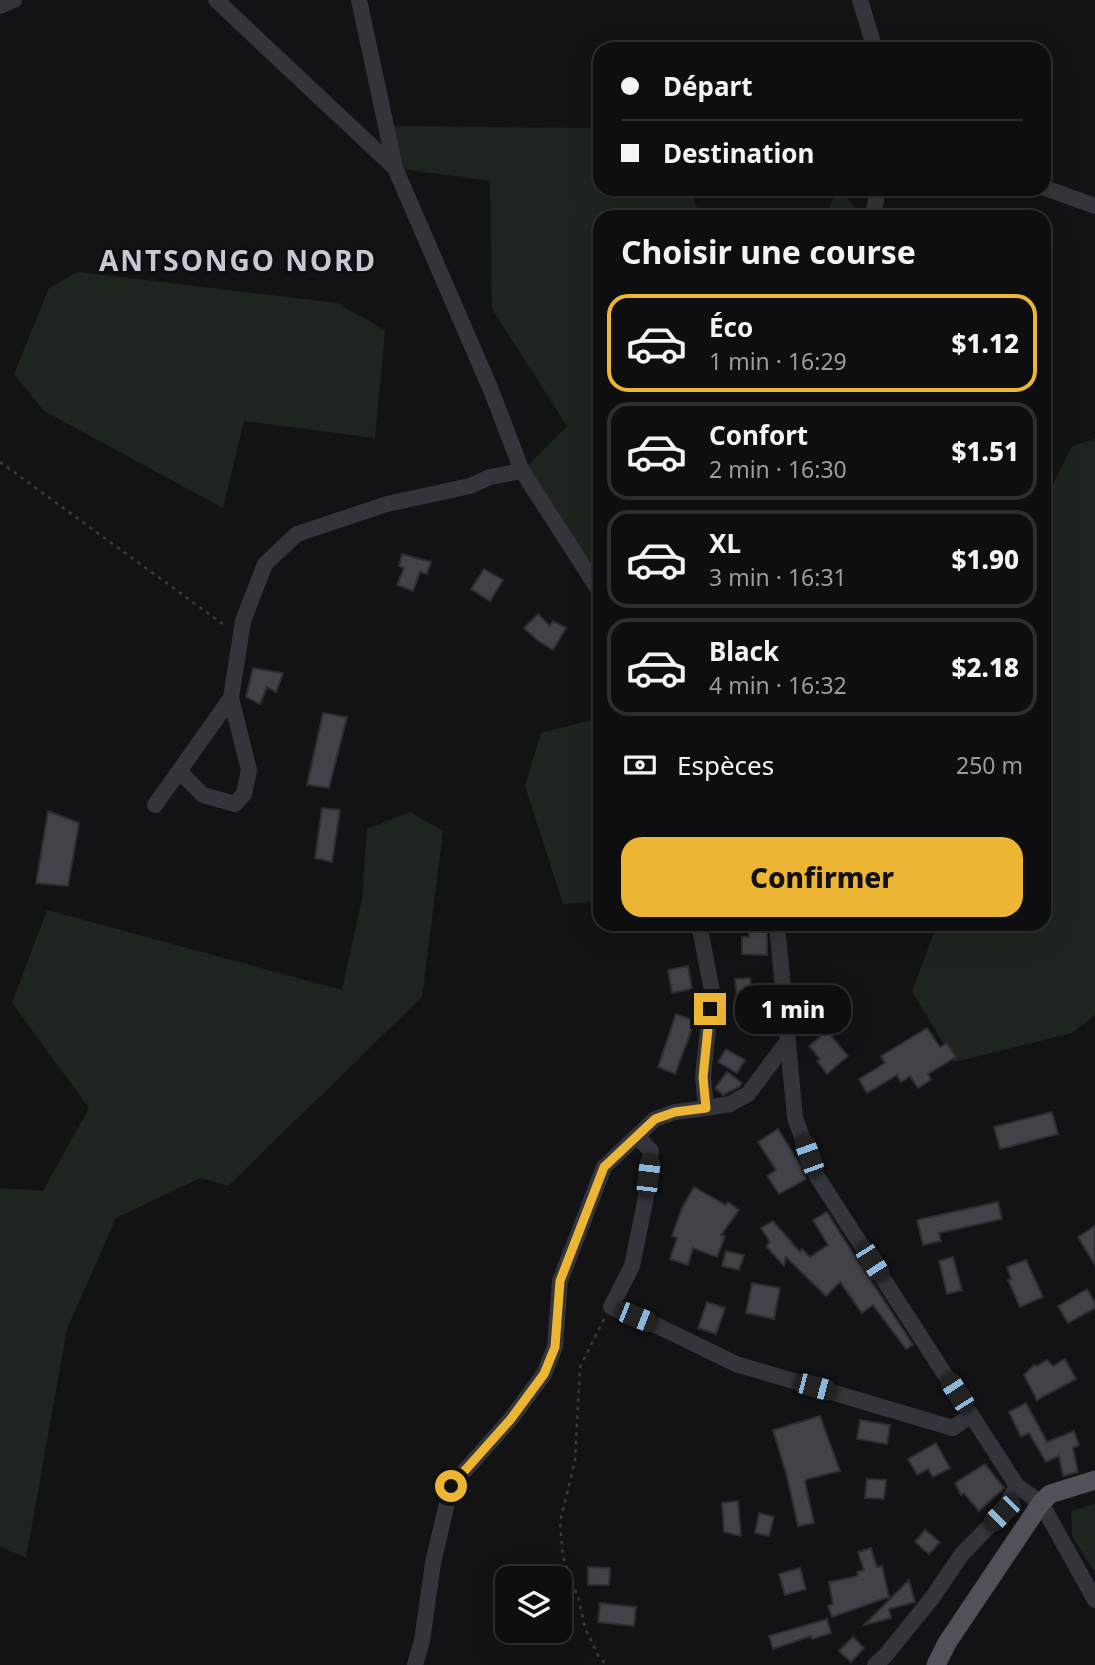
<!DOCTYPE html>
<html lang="fr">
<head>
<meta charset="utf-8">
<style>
  body { margin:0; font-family:"Noto Sans",sans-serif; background:#1c1c1e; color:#f1f3f6; height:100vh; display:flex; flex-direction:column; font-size:26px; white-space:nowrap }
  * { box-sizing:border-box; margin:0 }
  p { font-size:23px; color:#9b9c9f }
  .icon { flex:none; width:38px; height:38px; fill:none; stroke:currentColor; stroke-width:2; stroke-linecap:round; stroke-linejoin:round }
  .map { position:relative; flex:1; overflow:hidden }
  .drawer { position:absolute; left:593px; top:210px; width:458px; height:721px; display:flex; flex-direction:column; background:#0e0e10; border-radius:21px; box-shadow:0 7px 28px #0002,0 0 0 2px #2e2e30 }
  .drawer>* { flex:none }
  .top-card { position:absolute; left:593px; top:42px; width:458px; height:154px; border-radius:21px; box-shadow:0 7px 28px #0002,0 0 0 2px #2e2e30; display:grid; align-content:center; height:154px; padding:0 28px; background:#0e0e10 }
  .buttons { position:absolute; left:495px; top:1566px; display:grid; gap:14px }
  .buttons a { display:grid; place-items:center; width:77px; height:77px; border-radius:14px; background:#0e0e10; box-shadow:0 7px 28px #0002,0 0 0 2px #2e2e30; font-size:35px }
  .end { position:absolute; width:32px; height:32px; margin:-16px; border:9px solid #edb534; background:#111; box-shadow:0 0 0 4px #111 }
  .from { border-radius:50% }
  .bubble { position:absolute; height:49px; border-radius:21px; background:#0e0e10; box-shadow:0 7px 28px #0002,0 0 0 2px #2e2e30; font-size:23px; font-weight:800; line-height:49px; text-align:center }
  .car { position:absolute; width:21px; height:42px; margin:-21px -10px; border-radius:9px; box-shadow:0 0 5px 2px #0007; background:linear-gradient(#222 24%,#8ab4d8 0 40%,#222 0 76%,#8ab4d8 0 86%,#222 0) }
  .top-card b { display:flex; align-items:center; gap:24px; height:66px; font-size:26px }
  .top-card b+b { border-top:2px solid #2e2e30 }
  .top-card i { width:18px; height:18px; background:#f1f3f6 }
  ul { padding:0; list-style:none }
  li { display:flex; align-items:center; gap:21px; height:98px; margin:0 14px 10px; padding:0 14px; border:4px solid #2e2e30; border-radius:21px }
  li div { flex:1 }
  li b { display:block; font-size:26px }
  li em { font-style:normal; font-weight:800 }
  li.current { border-color:#edb534 }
  li>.icon { width:63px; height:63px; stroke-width:1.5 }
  h2 { padding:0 28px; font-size:32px; line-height:84px }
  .pay { display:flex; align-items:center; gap:18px; height:77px; padding:0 28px; font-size:26px }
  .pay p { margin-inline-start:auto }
  .cta { display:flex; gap:14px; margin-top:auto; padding:14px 28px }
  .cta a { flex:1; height:80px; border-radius:21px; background:#edb534; color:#111; font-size:28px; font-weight:800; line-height:80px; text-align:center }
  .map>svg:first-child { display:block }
  .green { fill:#1e251f }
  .building { fill:#424348; stroke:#2e2d31; stroke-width:2 }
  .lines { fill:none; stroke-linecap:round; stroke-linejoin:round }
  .path { stroke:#3b3c41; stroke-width:2.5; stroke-dasharray:3.5 5; stroke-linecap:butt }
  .minor { stroke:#34353a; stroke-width:16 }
  .major { stroke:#515259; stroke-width:19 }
  .route { stroke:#edb534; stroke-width:9 }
  .labels { text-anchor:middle; stroke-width:6; stroke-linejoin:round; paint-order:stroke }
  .district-label { font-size:28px; font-weight:bold; letter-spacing:2px; fill:#c6c9d1; stroke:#0e0e10 }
</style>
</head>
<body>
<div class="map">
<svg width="1095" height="1665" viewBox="0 0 1095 1665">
  <rect width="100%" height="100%" fill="#131315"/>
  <!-- green -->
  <path class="green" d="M386 126 600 128V189H689L701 217H600V592L522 471 567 426 492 309 490 181 395 168Z
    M837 189H840L863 217H825Z
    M78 272 337 303 385 330 375 438 244 421 223 508 44 411 14 374 49 288Z
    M1095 439V1015L1072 1033 955 1062 912 992 937 924H1045V500L1072 446Z
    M600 718V888L590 902 563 904 525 786 541 733Z
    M410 812 443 831 422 997 228 1186 200 1178 116 1218 67 1329 26 1558 0 1546V1188L43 1191 89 1108 12 1003 47 910 342 990 362 899 367 829Z
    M1095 1504V1573L1072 1536 1071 1511Z"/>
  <!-- building -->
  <path class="building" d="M402 554 431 562 427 574 420 572 413 591 397 585 404 568 399 566Z
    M484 569 503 580 490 601 471 589Z
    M538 614 550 626 553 621 566 628 553 650 537 640 524 628Z
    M253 668 283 673 276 692 267 687 260 704 246 697Z
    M323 713 347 717 329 788 307 785Z
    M322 808 340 810 332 862 315 858Z
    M48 811 79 823 68 886 36 883Z
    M748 924H767V955L742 954V937H749Z
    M688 966 692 989 672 993 668 970Z
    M750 978 752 999 737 1000 735 979Z
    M676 1014 695 1021 675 1074 658 1067Z
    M927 1028 940 1047 947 1043 956 1057 928 1074 931 1080 918 1088 910 1076 901 1082 897 1075 867 1093 859 1079 885 1063 881 1056Z
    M827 1031 848 1056 827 1074 817 1061 820 1059 809 1046Z
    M726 1049 745 1060 737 1073 718 1062Z
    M727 1072 742 1083 739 1087 723 1095 715 1088Z
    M1052 1112 1058 1134 1000 1149 994 1127Z
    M778 1129 801 1166 806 1179 779 1194 767 1176 776 1170 758 1142Z
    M694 1187 726 1205 728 1202 739 1210 721 1235 725 1236 717 1257 693 1248 688 1265 670 1259 677 1238 672 1236 682 1208Z
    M998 1202 1002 1219 939 1233 941 1241 923 1245 917 1220Z
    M827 1212 842 1236 913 1345 906 1349 873 1305 862 1313 840 1282 826 1296 786 1257 784 1266 766 1246 770 1242 761 1228 773 1221 800 1252 802 1249 810 1257 828 1245 813 1220Z
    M1095 1226V1265L1078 1237Z
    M726 1251 744 1255 739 1270 722 1266Z
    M953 1257 962 1290 947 1294 939 1261Z
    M1026 1260 1043 1297 1020 1307 1008 1280 1011 1279 1007 1267Z
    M752 1283 780 1288 774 1319 746 1313Z
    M1087 1289 1095 1303V1308L1068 1323 1058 1306Z
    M707 1302 725 1308 716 1334 698 1328Z
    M1065 1359 1076 1379 1037 1400 1024 1375 1034 1365 1037 1366 1047 1360 1053 1366Z
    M1026 1403 1047 1442 1074 1431 1079 1445 1073 1448 1078 1472 1063 1476 1059 1456 1046 1462 1029 1433 1021 1437 1009 1412Z
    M820 1416 840 1471 807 1479 805 1482 814 1523 798 1526 785 1468V1470L773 1430Z
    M860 1420 890 1425 887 1444 857 1439Z
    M936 1443 950 1468 933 1477 928 1469 917 1475 908 1459Z
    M985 1464 1004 1488 979 1511 964 1493 961 1495 955 1483Z
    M867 1479 886 1480 884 1499 865 1498Z
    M738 1501 741 1536 724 1532 722 1503Z
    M759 1513 774 1517 769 1536 755 1533Z
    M925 1530 940 1542 929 1554 915 1542Z
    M871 1548 877 1567 882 1566 889 1597 832 1617 828 1606 833 1604 829 1582 858 1576 857 1572 864 1570 858 1552Z
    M588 1567 610 1568 609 1585H588Z
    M800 1568 806 1589 785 1595 779 1574Z
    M909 1580 915 1602 889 1609 891 1618 864 1625Z
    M600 1603 636 1607 634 1626 598 1622Z
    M827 1619 831 1633 812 1639 811 1636 773 1649 769 1636Z
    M853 1637 864 1648 851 1662 839 1651Z"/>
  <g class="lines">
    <!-- path -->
    <path class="path" d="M0 462 227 627
      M604 1319 580 1367 575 1461 560 1522 563 1557 579 1600 585 1628 599 1657 607 1665"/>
    <!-- minor -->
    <path class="minor" d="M216 0 395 168
      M359 0 395 168 491 390 522 471 600 592
      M860 0 875 49
      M0 6 14 0
      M1045 188 1095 206
      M873 217 878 189
      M180 772 203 795 235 804 244 794 249 770 231 698 243 621 265 564 297 534 387 504 470 486 490 477 522 471
      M155 805 231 698
      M699 924 712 991 703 1077 706 1108 730 1104 748 1094 787 1042
      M777 924 795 1118 816 1175 1017 1486 1041 1503 1095 1600
      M637 1136 651 1151 645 1202 632 1266 611 1307 660 1327 736 1364 953 1428 971 1415
      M415 1665 422 1641 433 1563 451 1486 510 1420 544 1374 555 1347 560 1281 604 1167 655 1119 675 1112 706 1108
      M875 1665 885 1656 932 1598 962 1554 1002 1513 1017 1486"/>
    <!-- major -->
    <path class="major" d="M936 1665 947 1643 1041 1503 1050 1494 1095 1480"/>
  </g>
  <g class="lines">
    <!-- route -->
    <path class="route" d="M451 1486 510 1420 544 1374 555 1347 560 1281 604 1167 655 1119 675 1112 706 1108 703 1077 710 1009"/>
  </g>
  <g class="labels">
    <!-- district labels -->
    <g class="district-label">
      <text x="238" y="271">ANTSONGO NORD</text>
    </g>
  </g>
</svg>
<div class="buttons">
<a><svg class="icon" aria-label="layers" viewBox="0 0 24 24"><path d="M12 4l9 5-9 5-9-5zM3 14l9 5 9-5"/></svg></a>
</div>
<i class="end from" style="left:451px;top:1486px"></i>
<i class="end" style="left:710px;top:1009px"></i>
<div class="bubble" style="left:735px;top:985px;width:116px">1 min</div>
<i class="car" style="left:809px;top:1156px;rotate:340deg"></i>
<i class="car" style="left:648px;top:1176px;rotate:7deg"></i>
<i class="car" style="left:872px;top:1262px;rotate:147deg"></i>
<i class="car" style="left:636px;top:1317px;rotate:112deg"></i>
<i class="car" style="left:815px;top:1387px;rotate:105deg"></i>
<i class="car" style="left:957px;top:1393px;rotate:327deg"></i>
<i class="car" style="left:1002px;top:1513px;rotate:225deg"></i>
<div class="top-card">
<b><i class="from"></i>Départ</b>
<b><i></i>Destination</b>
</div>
<section class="drawer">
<h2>Choisir une course</h2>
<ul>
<li class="current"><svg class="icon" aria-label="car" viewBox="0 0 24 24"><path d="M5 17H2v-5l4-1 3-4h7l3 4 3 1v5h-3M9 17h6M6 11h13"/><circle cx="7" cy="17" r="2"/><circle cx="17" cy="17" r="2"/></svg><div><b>Éco</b><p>1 min · 16:29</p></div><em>$1.12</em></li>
<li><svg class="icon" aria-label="car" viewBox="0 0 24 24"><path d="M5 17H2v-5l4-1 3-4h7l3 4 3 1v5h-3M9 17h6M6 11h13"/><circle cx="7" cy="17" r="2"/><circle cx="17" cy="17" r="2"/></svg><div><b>Confort</b><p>2 min · 16:30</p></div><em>$1.51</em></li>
<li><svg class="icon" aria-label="car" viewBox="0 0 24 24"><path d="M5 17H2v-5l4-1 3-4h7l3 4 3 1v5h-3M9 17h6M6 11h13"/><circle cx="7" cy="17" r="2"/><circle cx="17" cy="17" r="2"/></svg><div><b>XL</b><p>3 min · 16:31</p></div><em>$1.90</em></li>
<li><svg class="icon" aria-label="car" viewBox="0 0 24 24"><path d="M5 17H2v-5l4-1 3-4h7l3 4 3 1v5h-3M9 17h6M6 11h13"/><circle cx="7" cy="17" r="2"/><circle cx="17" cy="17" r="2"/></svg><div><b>Black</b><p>4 min · 16:32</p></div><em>$2.18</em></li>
</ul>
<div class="pay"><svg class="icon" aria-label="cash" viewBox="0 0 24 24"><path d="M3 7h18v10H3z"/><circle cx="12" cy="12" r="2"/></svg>Espèces<p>250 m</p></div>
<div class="cta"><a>Confirmer</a></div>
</section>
</div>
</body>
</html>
